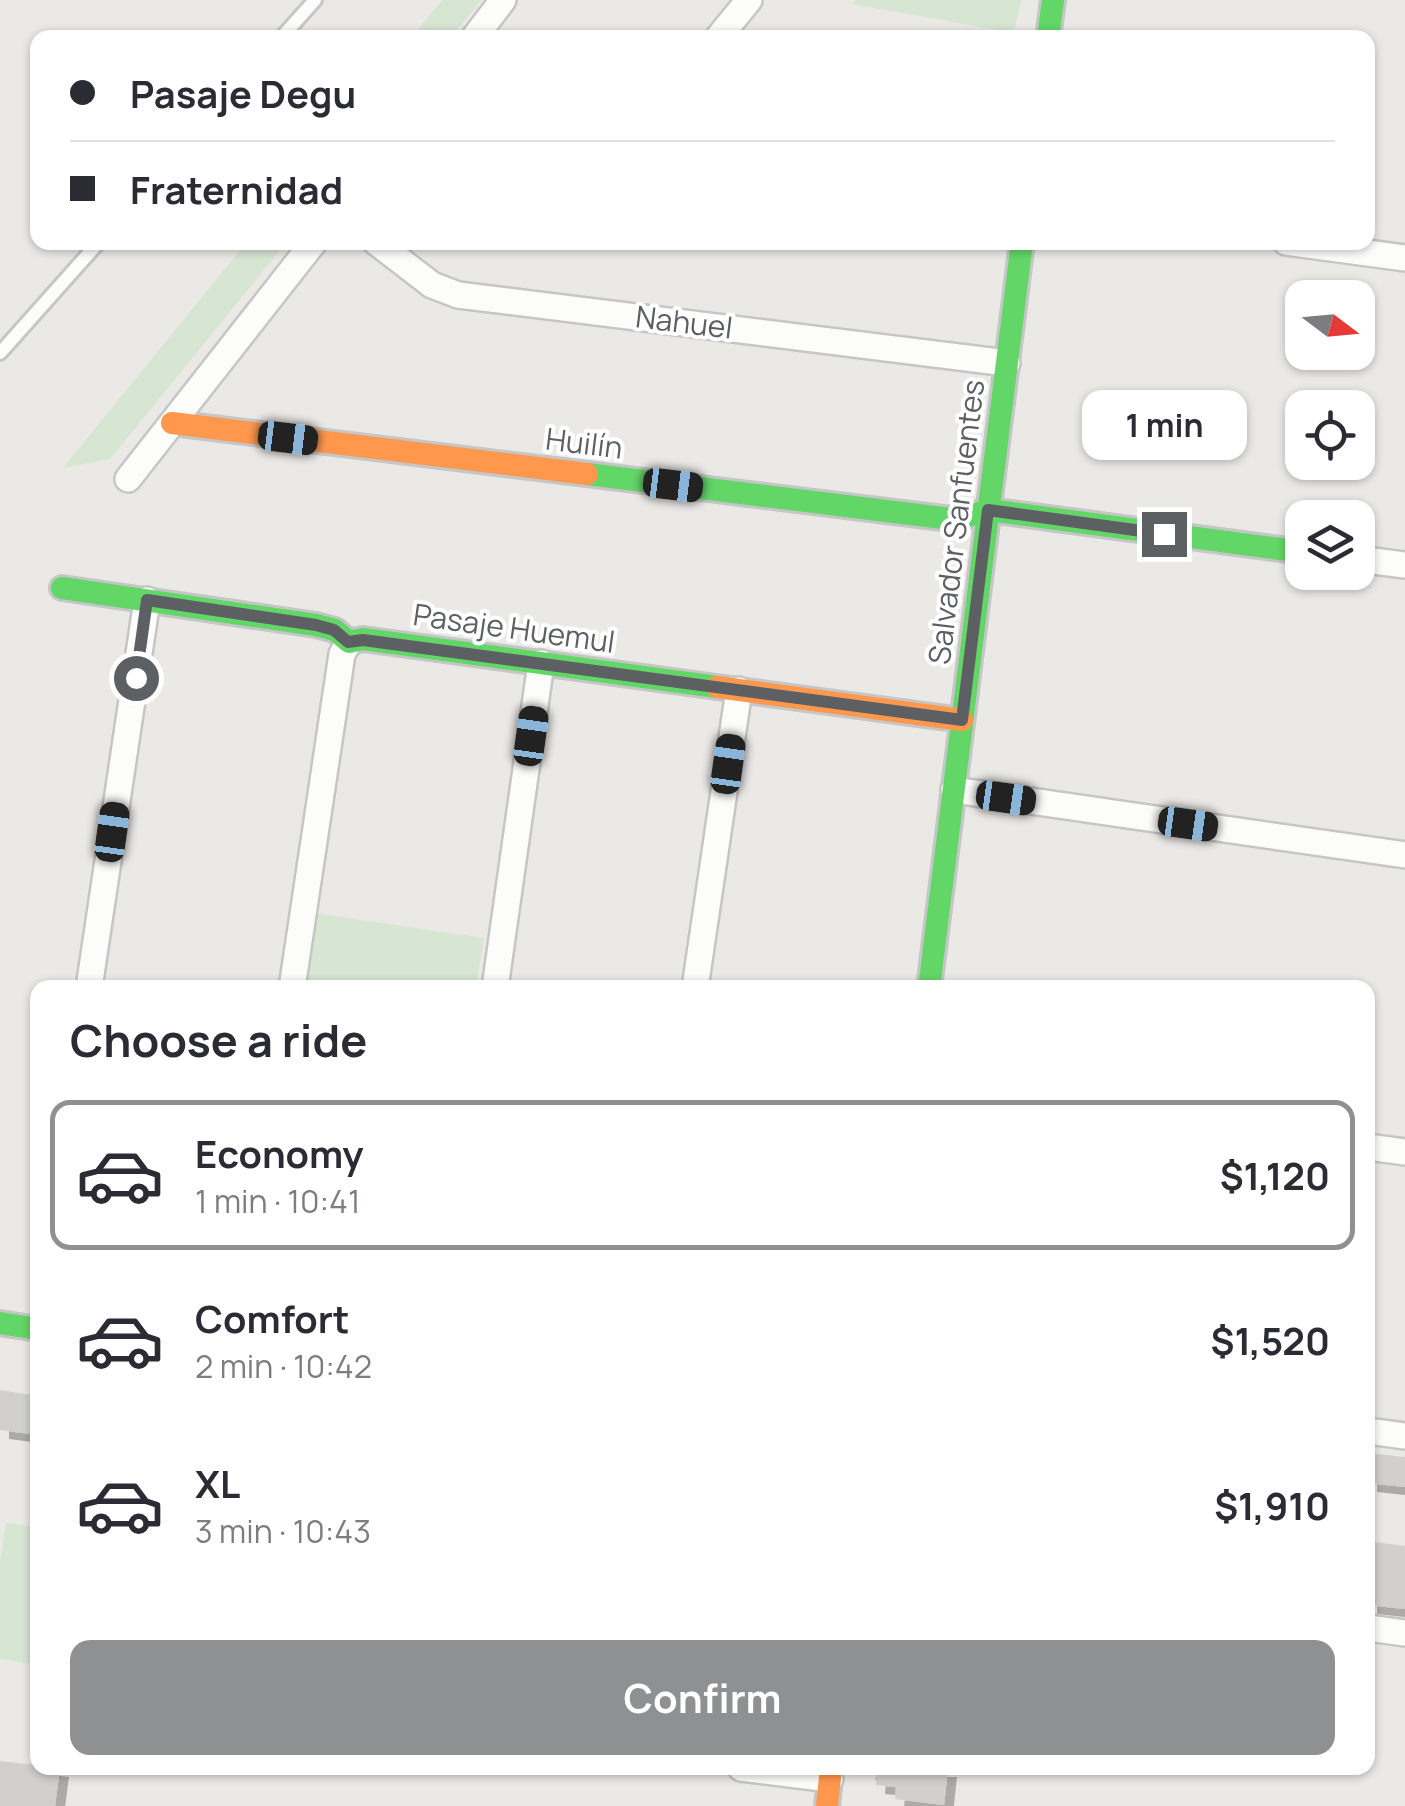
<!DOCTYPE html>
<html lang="en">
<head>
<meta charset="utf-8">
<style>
  body { margin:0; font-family:Manrope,sans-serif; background:#f7f7f7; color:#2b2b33; height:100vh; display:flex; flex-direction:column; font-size:38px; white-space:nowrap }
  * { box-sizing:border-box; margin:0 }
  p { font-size:32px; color:#7c7c81 }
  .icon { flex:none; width:55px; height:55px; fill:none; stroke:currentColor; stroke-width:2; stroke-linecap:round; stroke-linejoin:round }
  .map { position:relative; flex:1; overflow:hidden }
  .panel { position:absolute; left:30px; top:980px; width:1345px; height:795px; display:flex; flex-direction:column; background:#fff; border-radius:20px; box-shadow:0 2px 8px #0004 }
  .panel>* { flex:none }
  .banner { position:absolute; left:30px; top:30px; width:1345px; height:220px; border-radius:20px; box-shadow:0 2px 8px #0004; display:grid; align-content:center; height:220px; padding:0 40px; background:#fff }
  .needle { width:65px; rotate:106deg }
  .tools { position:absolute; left:1285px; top:280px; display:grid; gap:20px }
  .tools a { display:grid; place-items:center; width:90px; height:90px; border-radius:20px; background:#fff; box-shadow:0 2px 8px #0004; font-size:50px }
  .end { position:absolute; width:45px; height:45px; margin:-22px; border:12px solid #5c6063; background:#fff; box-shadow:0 0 0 5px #fff }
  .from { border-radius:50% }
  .bubble { position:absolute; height:70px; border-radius:20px; background:#fff; box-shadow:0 2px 8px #0004; font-size:32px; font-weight:700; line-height:70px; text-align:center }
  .car { position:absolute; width:30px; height:60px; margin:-30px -15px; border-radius:12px; box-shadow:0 0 8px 2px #0007; background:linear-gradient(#222 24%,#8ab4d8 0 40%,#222 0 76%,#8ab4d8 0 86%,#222 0) }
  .banner b { display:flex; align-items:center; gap:35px; height:95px; font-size:38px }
  .banner b+b { border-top:2px solid #e1e1e2 }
  .banner i { width:25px; height:25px; background:#2b2b33 }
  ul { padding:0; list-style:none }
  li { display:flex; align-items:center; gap:30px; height:150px; margin:0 20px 15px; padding:0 20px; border:5px solid transparent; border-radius:20px }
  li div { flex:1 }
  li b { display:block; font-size:38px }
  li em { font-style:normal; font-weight:700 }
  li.current { border-color:#8e9091 }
  li>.icon { width:90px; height:90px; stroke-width:1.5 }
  h2 { padding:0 40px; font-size:45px; line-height:120px }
  .cta { display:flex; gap:20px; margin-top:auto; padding:20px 40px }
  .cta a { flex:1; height:115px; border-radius:20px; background:#8e9091; color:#fff; font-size:40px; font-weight:700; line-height:115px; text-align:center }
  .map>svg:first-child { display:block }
  .green { fill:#d7e5d3 }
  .building { fill:#d2d0cf; filter:url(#shadow) }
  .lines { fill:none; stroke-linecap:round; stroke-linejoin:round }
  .lane-casing { stroke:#c6c6c6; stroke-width:18 }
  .street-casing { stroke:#c6c6c6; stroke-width:30 }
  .fast-casing { stroke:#c5c6c6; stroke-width:28 }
  .slow-casing { stroke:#c5c6c6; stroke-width:28 }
  .lane { stroke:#fcfcfb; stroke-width:12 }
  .street { stroke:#fcfcfb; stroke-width:25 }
  .fast { stroke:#63d668; stroke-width:22 }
  .slow { stroke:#ff974d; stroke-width:22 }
  .route { stroke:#5c6063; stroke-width:12 }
  .labels { text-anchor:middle; stroke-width:8; stroke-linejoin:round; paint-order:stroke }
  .street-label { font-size:30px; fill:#5c6063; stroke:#fff }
</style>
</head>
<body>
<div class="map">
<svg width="1405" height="1806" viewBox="0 0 1405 1806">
  <defs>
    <filter id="shadow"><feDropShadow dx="9" dy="9" stdDeviation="0" flood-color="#0004"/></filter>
  </defs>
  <rect width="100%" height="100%" fill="#ebe9e6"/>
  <!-- green -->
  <path class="green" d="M442 0H482L451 37H412Z
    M856 0H1021L1014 33 852 4Z
    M246 243H286L110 459 63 468Z
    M313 913 484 938 476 987 302 988Z
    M6 1523 37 1527V1665L0 1659V1562Z"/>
  <!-- building -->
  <path class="building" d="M0 1390 38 1396V1435L0 1430Z
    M1368 1453 1405 1457V1487L1368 1483Z
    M1368 1541 1405 1546V1609L1368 1605Z
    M0 1761 60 1768 55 1806H0Z
    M867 1768H948L944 1805 895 1799 896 1787 876 1785 877 1773 866 1771Z"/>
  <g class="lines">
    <!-- lane casing -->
    <g class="lane-casing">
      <path id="lane" d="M281 38 315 0
        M0 353 99 242"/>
    </g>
    <!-- street casing -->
    <g class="street-casing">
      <path id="street" d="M474 38 503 0
        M718 38 749 0
        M376 242 432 285 458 295 1007 363
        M1286 242 1405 258
        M128 479 314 242
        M1358 559 1405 565
        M954 790 1405 855
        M89 988 147 600
        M292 988 342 654 349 642
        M495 988 541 663
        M695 988 739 690
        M1368 1147 1405 1152
        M1368 1431 1405 1436
        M1368 1628 1405 1633
        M741 1768 830 1779"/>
    </g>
    <!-- fast casing -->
    <g class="fast-casing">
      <path id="fast" d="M1048 38 1053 0
        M587 474 943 518 959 519 989 510 1302 552
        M62 588 316 625 335 630 349 642 363 639 717 687
        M929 988 1022 242
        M0 1323 38 1329"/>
    </g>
    <!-- slow casing -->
    <g class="slow-casing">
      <path id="slow" d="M172 423 587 474
        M717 687 962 720
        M827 1806 831 1768"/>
    </g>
    <!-- lane -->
    <use href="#lane" class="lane"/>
    <!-- street -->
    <use href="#street" class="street"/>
    <!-- fast -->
    <use href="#fast" class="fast"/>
    <!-- slow -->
    <use href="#slow" class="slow"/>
  </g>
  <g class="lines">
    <!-- route -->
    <path class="route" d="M136 678 147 600 316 625 334 630 348 642 363 640 962 720 988 510 1164 534"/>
  </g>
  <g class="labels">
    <!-- street labels -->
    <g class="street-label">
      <text transform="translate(684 323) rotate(7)" y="10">Nahuel</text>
      <text transform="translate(584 444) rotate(7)" y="10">Huilín</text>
      <text transform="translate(957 522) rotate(-83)" y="10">Salvador Sanfuentes</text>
      <text transform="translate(514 629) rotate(8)" y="10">Pasaje Huemul</text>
    </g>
  </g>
</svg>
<div class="tools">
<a><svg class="needle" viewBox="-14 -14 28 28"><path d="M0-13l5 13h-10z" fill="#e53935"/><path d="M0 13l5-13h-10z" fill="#7c7c81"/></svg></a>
<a><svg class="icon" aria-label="locate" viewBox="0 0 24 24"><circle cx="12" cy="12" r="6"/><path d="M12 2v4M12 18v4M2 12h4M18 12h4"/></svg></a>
<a><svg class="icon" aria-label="layers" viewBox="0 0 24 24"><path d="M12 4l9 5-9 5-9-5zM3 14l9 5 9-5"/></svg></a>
</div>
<i class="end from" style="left:136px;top:678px"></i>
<i class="end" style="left:1164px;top:534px"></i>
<div class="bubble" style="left:1082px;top:390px;width:165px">1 min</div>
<i class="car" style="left:288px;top:438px;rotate:97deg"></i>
<i class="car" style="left:673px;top:485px;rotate:97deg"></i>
<i class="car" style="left:531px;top:736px;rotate:8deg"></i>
<i class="car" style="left:728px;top:764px;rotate:8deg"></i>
<i class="car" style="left:1006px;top:798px;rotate:98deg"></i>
<i class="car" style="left:1188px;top:824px;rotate:98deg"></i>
<i class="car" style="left:112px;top:832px;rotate:8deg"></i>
<div class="banner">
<b><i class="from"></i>Pasaje Degu</b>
<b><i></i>Fraternidad</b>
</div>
<section class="panel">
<h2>Choose a ride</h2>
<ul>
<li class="current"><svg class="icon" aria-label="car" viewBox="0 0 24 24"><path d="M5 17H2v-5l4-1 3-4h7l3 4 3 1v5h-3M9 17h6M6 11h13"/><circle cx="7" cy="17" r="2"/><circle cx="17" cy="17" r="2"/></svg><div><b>Economy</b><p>1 min · 10:41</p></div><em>$1,120</em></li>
<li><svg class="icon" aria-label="car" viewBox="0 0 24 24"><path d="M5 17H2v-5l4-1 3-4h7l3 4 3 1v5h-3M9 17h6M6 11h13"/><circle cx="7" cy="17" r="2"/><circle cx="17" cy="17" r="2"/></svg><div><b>Comfort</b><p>2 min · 10:42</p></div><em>$1,520</em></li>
<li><svg class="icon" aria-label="car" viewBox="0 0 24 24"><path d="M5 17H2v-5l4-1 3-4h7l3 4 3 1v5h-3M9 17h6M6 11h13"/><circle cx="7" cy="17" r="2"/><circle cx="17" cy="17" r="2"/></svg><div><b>XL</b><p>3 min · 10:43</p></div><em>$1,910</em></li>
</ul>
<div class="cta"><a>Confirm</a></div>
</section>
</div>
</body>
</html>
